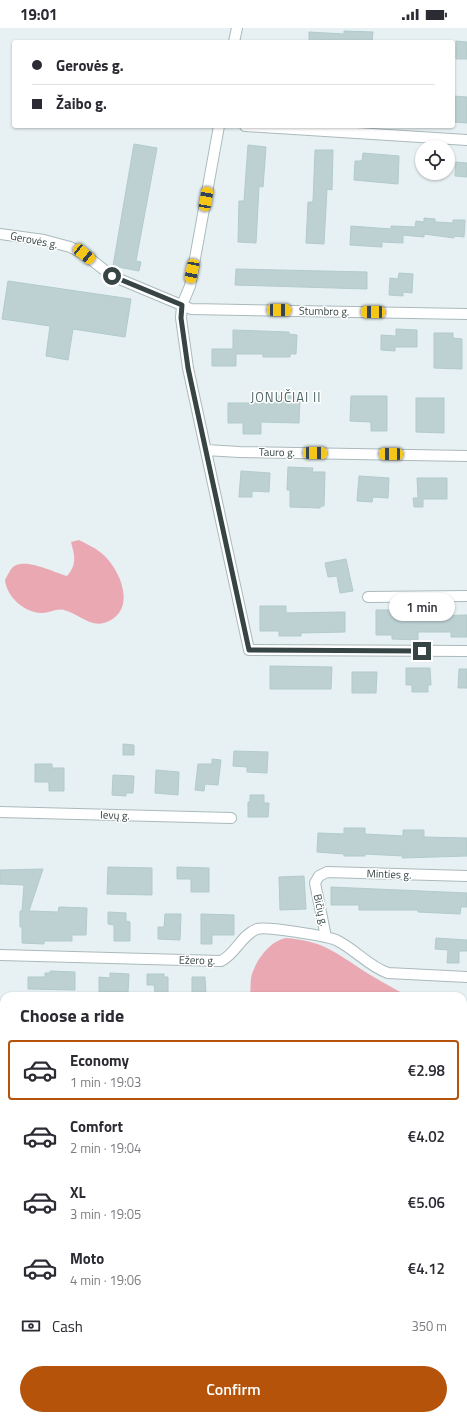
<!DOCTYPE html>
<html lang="en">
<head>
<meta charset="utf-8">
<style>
  body { margin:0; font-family:"Titillium Web",sans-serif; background:#f2f2f3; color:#2b2b33; height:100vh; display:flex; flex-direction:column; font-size:15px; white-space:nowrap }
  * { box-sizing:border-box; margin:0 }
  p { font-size:13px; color:#7c7c81 }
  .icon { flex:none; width:22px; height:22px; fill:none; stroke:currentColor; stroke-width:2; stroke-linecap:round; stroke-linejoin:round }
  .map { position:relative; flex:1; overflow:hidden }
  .panel { position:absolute; left:0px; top:964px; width:467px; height:428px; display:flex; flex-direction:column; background:#fff; border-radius:12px 12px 0 0; box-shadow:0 1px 3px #0004 }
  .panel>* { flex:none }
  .guide { position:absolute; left:12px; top:12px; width:443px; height:88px; border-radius:4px; box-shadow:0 1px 3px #0004; display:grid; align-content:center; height:88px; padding:0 20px; background:#fff }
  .buttons { position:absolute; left:415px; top:112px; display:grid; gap:8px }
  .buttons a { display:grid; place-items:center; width:40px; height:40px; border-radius:50%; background:#fff; box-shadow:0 1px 3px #0004; font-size:20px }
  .end { position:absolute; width:18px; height:18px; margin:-9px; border:5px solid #364444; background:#fff; box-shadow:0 0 0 2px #fff }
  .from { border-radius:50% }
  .bubble { position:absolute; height:28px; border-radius:14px; background:#fff; box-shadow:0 1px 3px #0004; font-size:13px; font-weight:600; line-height:28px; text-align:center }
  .car { position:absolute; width:12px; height:24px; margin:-12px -6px; border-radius:5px; box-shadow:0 0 3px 1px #0007; background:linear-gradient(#f5c518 24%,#345 0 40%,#f5c518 0 76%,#345 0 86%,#f5c518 0) }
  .guide b { display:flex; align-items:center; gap:14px; height:38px; font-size:15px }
  .guide b+b { border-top:1px solid #e1e1e2 }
  .guide i { width:10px; height:10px; background:#2b2b33 }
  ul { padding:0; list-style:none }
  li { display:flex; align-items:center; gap:12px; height:60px; margin:0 8px 6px; padding:0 12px; border:2px solid transparent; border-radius:4px }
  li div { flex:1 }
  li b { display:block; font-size:15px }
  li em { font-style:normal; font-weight:600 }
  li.active { border-color:#b45309 }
  li>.icon { width:36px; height:36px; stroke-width:1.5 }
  h2 { padding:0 20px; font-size:18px; line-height:48px }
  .pay { display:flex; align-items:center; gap:10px; height:44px; padding:0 20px; font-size:15px }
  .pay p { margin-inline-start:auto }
  .primary-button { display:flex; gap:8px; margin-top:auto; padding:8px 20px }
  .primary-button a { flex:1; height:46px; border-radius:24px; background:#b45309; color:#fff; font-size:16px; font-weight:600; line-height:46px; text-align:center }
  .status { display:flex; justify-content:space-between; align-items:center; height:28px; padding:0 20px; background:#fff; direction:ltr }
  .status svg { height:11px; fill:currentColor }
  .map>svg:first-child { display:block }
  .water { fill:#eaa8b2 }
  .building { fill:#bdd1d2; stroke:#b1cbcc }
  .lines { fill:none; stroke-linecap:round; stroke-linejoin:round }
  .minor-casing { stroke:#aababc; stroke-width:12 }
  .secondary-casing { stroke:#98c2cb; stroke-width:16 }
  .minor { stroke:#fff; stroke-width:10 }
  .secondary { stroke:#c9f0fa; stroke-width:14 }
  .route { stroke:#364444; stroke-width:5 }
  .labels { text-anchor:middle; stroke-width:3; stroke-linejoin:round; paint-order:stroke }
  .street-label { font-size:11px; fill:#364444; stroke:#fff }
  .quarter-label { font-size:13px; letter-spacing:1px; fill:#4f6566; stroke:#fff }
</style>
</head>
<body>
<div class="status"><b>19:01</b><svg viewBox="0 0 49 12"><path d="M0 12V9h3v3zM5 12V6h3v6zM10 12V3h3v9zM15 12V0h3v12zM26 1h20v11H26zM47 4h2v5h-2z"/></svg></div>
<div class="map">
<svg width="467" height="1392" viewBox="0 0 467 1392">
  <rect width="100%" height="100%" fill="#e7f0f2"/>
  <!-- water -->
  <path class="water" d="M79 512C86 516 94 519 100 524 118 537 138 579 109 593 92 602 80 586 64 582 56 580 48 586 40 585 23 583 7 569 5 552 7 548 10 542 13 539 25 529 55 545 67 548 77 536 75 529 71 514Z
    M286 910C327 913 339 928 372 948 383 955 396 961 407 968H250C251 961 250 952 252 946 257 931 270 913 286 910Z
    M463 996 467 999V1147H463Z"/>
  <!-- building -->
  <path class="building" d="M344 3 373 4 372 14H309V4L344 6Z
    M456 13 467 14V31H456Z
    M453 68 467 69V95L453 94Z
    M134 116 157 120 136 233 141 234 139 243 113 238Z
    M248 117 266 119 263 159 259 158 256 215 238 214 239 173H244Z
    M315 122H333L332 162 327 161 324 216 306 215 308 174H313Z
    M363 125 399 128 398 156 354 152 355 133H362Z
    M456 134 467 135V149L455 148Z
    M424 190 435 191V194L453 195V192H465L464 209 454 208V210L424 206V209L403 207V215L382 214V219L350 217 351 198 391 201V198L415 199 416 193 424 194Z
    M236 241 367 244V261L235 257Z
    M399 245 413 246 412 265 403 264V268L389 267 390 250 398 251Z
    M8 253 131 271 125 309 73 301 68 332 46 328 50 298 2 291Z
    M396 301 417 302V319H395V323L381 322V307L396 308Z
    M233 302 289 304V306L297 307 296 326H290V329H263V326H236V338H212V321H233Z
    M434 305H453V310L462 311V341L434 340Z
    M277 368H300L299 395 261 394V406H243V395H228V375H276Z
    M351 368H387V403H371V394L350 393Z
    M416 370H444V405L416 404Z
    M288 439 313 440 312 444H325L324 478H321L320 480 290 479V462H287Z
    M241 443 270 445 269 464 252 463V469H239Z
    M359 448 389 450 388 470 373 469 372 474 357 473Z
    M417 450H447V471H423V479H414L413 470H418Z
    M346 531 353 563 340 565 337 548 328 549 325 535Z
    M260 578H286V585L345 584V604L301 605V608H279V603H260Z
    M376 582H405V589L467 587V609H451V604H418V612L392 611V607H376Z
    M270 638 332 639 331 661H270Z
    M406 640H430L431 657H428V664H412V657H406Z
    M459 641H467V660H458Z
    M352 644H377L376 665H352Z
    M123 716 134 717V727H123Z
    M234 723 268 724 267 745 247 744V739L233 738Z
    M212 731 221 732 218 757 205 756 204 763 195 762 198 736H212Z
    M35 736H52V740H64V763H49V754H35Z
    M156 742 179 744 178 767 155 765Z
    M113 747 134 748 133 765H126V768L112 767Z
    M250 767H264V775H269L268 789H248V774H250Z
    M344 800H365V806L403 808V802H424V809L467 810V828L402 830 403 828 365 826V828H344V826L317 824 318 805 344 806Z
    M108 839 152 840V867L107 866Z
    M177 839 209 840V864H191V851H177Z
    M43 841 29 883 58 884 59 879 87 880 86 907H72V913H44V916L22 915V899H20V883H22L24 857 0 856V842Z
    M304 848 306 881 280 882 279 849Z
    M331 859 467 865V879H461L460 886 418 884V882H359V877H331Z
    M108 884 126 885V893L130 894V913H114V897L108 896Z
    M165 886H181L180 912 158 911V899H164Z
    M201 886 234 887V907H212V916H201Z
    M436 910 467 912V923H459V935H447L448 922 435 921Z
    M50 943 75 944V962L28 961V949H45V945H50Z
    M110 945 129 946 128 964H99V949L110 950Z
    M147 946H164V949H168V965H155L154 957H147Z
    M192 949H205L206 966H192Z"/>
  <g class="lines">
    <!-- minor casing -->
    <g class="minor-casing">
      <path id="minor" d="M234 14 237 0
        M219 98 190 258 182 277 181 290 188 340 249 622 467 623
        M245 98 467 112
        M0 206 44 212 70 219 84 226 112 248 191 281 467 286
        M206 422 239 424 467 428
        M368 569 467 568
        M0 784 231 790
        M326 909 315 855 319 848 327 844 467 848
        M0 927 221 933C236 926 241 907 257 901 266 898 326 908 336 912 355 921 368 938 388 945L467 949
        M0 1087 4 1086
        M463 1221H467
        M0 1274 4 1275
        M463 1345H467"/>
    </g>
    <!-- secondary casing -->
    <g class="secondary-casing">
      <path id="secondary" d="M0 1039 4 1055
        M84 1388 85 1392"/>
    </g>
    <!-- minor -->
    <use href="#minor" class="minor"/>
    <!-- secondary -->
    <use href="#secondary" class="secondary"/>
  </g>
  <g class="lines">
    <!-- route -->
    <path class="route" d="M112 248 182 277 181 290 188 340 249 622 422 623"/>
  </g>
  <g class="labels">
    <!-- street labels -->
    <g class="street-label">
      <text transform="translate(34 212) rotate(11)" y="4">Gerovės g.</text>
      <text transform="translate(324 283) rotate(1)" y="4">Stumbro g.</text>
      <text transform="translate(277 424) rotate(1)" y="4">Tauro g.</text>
      <text transform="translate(115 787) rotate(2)" y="4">Ievų g.</text>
      <text transform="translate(389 846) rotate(2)" y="4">Minties g.</text>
      <text transform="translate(321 882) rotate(77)" y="4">Bičių g.</text>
      <text transform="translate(197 932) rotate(1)" y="4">Ežero g.</text>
    </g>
    <!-- quarter labels -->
    <g class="quarter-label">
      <text x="286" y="374">JONUČIAI II</text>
    </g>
  </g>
</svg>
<div class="buttons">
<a><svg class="icon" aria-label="locate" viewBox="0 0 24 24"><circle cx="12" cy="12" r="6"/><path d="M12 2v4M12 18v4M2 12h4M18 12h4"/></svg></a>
</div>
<i class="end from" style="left:112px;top:248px"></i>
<i class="end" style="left:422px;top:623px"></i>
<div class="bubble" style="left:389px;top:565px;width:66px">1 min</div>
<i class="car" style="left:206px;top:171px;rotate:10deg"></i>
<i class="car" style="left:84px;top:226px;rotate:129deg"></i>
<i class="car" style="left:192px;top:243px;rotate:191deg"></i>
<i class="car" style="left:279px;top:282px;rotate:91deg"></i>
<i class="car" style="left:373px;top:284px;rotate:271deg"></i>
<i class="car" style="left:315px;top:425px;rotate:91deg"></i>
<i class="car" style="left:391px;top:426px;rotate:271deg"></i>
<div class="guide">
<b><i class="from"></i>Gerovės g.</b>
<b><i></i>Žaibo g.</b>
</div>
<section class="panel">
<h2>Choose a ride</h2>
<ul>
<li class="active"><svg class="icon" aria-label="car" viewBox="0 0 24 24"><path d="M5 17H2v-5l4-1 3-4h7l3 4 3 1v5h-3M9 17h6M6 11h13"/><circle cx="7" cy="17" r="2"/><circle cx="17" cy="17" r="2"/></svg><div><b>Economy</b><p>1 min · 19:03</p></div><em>€2.98</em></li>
<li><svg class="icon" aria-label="car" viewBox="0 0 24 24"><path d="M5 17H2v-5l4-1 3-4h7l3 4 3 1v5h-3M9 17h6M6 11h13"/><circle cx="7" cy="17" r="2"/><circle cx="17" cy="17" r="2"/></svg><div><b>Comfort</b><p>2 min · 19:04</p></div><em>€4.02</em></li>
<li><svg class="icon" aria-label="car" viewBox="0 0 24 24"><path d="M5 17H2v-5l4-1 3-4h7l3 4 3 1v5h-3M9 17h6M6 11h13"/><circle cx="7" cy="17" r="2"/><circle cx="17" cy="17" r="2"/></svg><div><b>XL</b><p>3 min · 19:05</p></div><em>€5.06</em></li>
<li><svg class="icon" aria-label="car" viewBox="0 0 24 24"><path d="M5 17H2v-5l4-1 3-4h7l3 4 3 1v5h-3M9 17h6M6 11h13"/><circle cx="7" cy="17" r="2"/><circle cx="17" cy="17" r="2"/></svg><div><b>Moto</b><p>4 min · 19:06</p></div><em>€4.12</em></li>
</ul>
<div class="pay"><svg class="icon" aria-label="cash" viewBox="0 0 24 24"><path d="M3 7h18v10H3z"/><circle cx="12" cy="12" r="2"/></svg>Cash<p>350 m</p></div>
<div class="primary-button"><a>Confirm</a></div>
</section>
</div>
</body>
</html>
